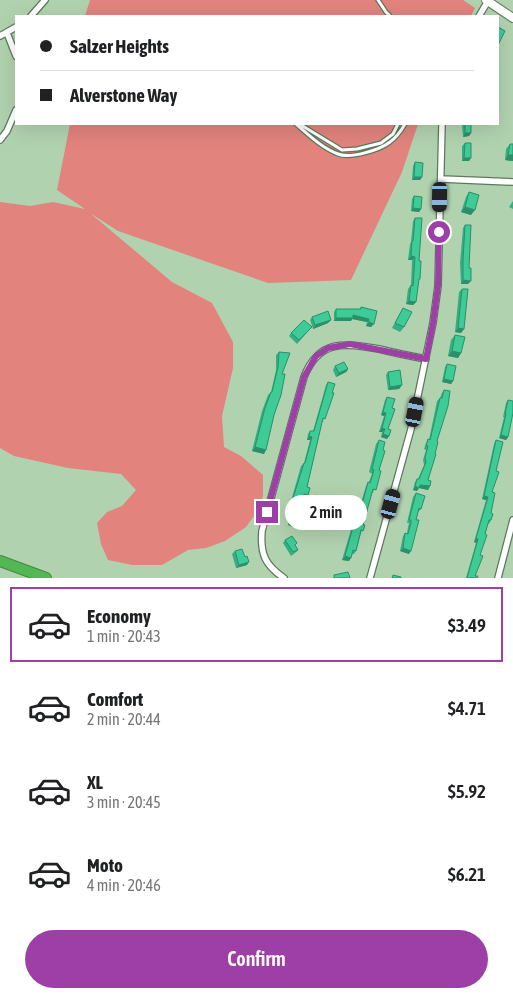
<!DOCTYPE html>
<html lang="en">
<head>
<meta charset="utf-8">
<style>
  body { margin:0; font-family:"Asap Condensed",sans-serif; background:#f2f2f2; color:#202124; height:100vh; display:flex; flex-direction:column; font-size:19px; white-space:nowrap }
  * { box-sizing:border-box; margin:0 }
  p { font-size:16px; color:#757577 }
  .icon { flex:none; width:28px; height:28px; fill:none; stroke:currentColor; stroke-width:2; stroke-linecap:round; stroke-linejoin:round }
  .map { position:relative; height:578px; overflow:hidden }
  .details { display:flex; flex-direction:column; background:#fff; flex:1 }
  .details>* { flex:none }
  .guide { position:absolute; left:15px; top:15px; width:484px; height:110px; border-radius:0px; box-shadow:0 5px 20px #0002; display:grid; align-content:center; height:110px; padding:0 25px; background:#fff }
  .end { position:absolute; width:22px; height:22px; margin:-11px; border:6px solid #9e3fa8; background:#fff; box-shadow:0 0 0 2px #fff }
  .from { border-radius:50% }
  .bubble { position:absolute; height:35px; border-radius:18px; background:#fff; box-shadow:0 5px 20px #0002; font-size:16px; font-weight:600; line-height:35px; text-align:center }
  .car { position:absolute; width:15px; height:30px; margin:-15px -8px; border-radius:6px; box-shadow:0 0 4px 1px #0007; background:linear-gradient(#222 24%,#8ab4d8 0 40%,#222 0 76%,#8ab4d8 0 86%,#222 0) }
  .guide b { display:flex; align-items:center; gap:18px; height:48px; font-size:19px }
  .guide b+b { border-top:1px solid #e0e0e0 }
  .guide i { width:12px; height:12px; background:#202124 }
  ul { padding:9px 0 0; list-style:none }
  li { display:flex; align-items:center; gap:15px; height:75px; margin:0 10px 8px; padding:0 15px; border:2px solid transparent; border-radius:0px }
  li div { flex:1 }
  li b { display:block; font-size:19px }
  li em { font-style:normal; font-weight:600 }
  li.on { border-color:#9e3fa8 }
  li>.icon { width:45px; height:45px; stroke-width:1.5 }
  .cta { display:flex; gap:10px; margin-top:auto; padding:10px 25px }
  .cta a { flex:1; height:58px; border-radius:30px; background:#9e3fa8; color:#fff; font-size:20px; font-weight:600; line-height:58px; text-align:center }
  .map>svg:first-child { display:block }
  .green { fill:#e2837e }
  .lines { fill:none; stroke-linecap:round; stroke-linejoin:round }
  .service-casing { stroke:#5c7a5a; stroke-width:5.5 }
  .minor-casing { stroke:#5c7a5a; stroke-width:8 }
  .secondary-casing { stroke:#5c7a5a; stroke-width:10 }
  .motorway-casing { stroke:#438a43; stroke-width:12 }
  .service { stroke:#fff; stroke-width:3 }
  .minor { stroke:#fff; stroke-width:5.5 }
  .secondary { stroke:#fff; stroke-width:8 }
  .motorway { stroke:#52b853; stroke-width:10 }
  .wall { fill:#34af81 }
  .shaded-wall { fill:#2b8f69 }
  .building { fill:#3dcc96; stroke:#2b8f69 }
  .route { stroke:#9e3fa8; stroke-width:6 }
</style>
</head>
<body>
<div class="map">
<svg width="513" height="578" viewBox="0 0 513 578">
  <rect width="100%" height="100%" fill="#b1d2af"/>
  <!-- green -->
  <path class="green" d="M90 0H463L475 8 471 16H85Z
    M70 124H418L402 172 351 280 268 283 118 231 90 213 172 282 212 303 233 342V368L222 416 224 447 241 456 263 475V496L257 512 246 527 225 541 206 548 188 550 162 565H132L108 560 101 544 97 523 107 512 122 506 136 490 121 474 68 468 14 456 0 448V202L30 206 53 202 85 209 57 190Z"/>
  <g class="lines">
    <!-- service casing -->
    <g class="service-casing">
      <path id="service" d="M378 0 386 12 390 16
        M296 124C309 135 322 148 338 154 350 159 380 150 390 142 397 137 401 131 405 124
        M301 125 342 150 357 149 381 143 393 134 398 124"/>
    </g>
    <!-- minor casing -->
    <g class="minor-casing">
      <path id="minor" d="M31 16 45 0
        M479 16 488 1
        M7 33 16 56
        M0 36 16 27
        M0 140 7 131 16 110
        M441 179 513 182
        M284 578C265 565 260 554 262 531L304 377C319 339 344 343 379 349 395 353 410 356 426 359
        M370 578 411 429 433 323 438 286 442 124
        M498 578 513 520"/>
    </g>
    <!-- secondary casing -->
    <g class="secondary-casing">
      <path id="secondary" d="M486 0 513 18"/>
    </g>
    <!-- motorway casing -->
    <g class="motorway-casing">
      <path id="motorway" d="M0 561 46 578"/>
    </g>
    <!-- service -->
    <use href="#service" class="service"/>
    <!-- minor -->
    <use href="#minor" class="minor"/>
    <!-- secondary -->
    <use href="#secondary" class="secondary"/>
    <!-- motorway -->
    <use href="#motorway" class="motorway"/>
  </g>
  <!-- wall -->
  <path class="wall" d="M462 124H471V133L469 136 463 137Z
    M465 143 471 158 469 161H462V146Z
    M510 144H513V161L505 160 506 149Z
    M415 162 422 177 420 180H412L413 166Z
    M469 192 471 215 461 212 466 197Z
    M414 196 421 209 419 212 411 211 412 199Z
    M513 201V209L509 207Z
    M415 218 420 279 418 281 416 302 413 305 406 304 408 289 411 285 412 260H408L410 244 411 242 413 221Z
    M465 225 468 284H461L460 263 463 228Z
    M462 289 464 329 461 333 455 332 459 292Z
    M361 307 377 311 371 327 366 326 367 322 352 319 351 321H334V312L336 309H360Z
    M403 308 404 327 400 332 392 328Z
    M312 317 328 323 313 329 310 320Z
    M312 327 297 344 289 336 291 333Z
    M455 335 461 353 458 358 448 356 451 340Z
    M279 352 282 374 274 415 264 454 252 451 262 411 268 395 271 392 276 370V355Z
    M447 364 453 381 451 384 442 382 445 367Z
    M335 366 348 369 346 372 336 377 333 370Z
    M388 372 402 385 399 389 388 390 386 375Z
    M328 382 323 422H322L307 487 306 499 303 498 300 503 291 501 301 466 304 463 310 440H307L308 434 310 431H313L326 385Z
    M444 390 437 441 428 480 430 486 428 490 419 488 417 491 413 490 415 482 417 479H418L424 465 423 460 426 450 424 449 426 443 428 439 429 440 437 401 440 398 442 393Z
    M387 397 392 408 388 429 389 436 387 439 381 437 382 432H379L384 416 381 415 385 400Z
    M508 400V437L506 440 499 438 504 417H503L506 403Z
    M379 440 383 450 379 470 373 493H372L356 551 354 554H352L349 561 342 560 352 526 354 523H355L366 486 368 482H369L372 474 369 472 376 444Z
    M496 440 491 513V520L489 524 488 523 485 534 475 576 477 578H466L476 543 474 542 486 500 482 499 494 444Z
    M416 493 421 509 418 512 409 554 400 551 403 536 405 533H407L408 527 409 523H407L413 497Z
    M292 508 295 514 294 527 288 525 289 521H287L290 512Z
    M285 540 295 545 298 550 295 553 291 556 283 543Z
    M235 551 247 565 236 568 232 554Z"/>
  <!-- shaded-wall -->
  <path class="shaded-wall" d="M465 133H471L469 136 463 137Z
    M508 155H513V161L505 160Z
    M464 158H471L469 161H462Z
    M414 177H422L420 180H412Z
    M465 207 475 210 471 215 461 212Z
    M413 208 421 209 419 212 411 211Z
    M411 256 415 257 412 260H408Z
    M463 280 471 281 468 284H461Z
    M409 301 416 302 413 305 406 304Z
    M353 315 369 319 367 322 352 319 351 321H334L336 318Z
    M331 320 328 323 313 329 315 325Z
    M369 322 374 324 371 327 366 326Z
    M458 328 464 329 461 333 455 332Z
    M452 351 461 353 458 358 448 356Z
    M348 369 346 372 336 377 339 373Z
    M444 379 453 381 451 384 442 382Z
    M402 385 399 389 388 390 390 387Z
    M383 412 386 413 384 416 381 415Z
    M382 428 385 429 382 432H379Z
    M383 434 389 436 387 439 381 437Z
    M501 435 508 437 506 440 499 438Z
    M309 436 312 437 310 440H307Z
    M255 447 266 450 264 454 252 451Z
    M420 485 430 486 428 490 419 488 417 491 413 490 415 486Z
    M304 494 308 495 306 499 301 497Z
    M484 496 488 497 486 500 482 499Z
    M293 498 302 500 300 503 291 501Z
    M289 517 291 518 289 521H287Z
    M290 522 297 524 294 527 288 525Z
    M476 538 478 539 476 543 474 542Z
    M403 548 411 551 409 554 400 551Z
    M345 556 351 558 349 561 342 560Z
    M249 562 247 565 236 568 239 565Z"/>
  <!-- building -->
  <path class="building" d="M498 27 505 31 498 45Z
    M465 124H471V133H465Z
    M465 143H471V158H464Z
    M510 144H513V155H508Z
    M415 162 423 163 422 177H414Z
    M469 192 479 195 475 210 465 207Z
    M414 196 422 197 421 209 413 208Z
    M415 218H422L419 261H421L420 279H419L416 302 409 301 411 285 413 286 415 257 411 256 412 241H413Z
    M465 225H471L469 268H471V281L463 280V260Z
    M462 289H468L464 329 458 328Z
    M361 307 377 311 374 324 369 322V319L353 315V318H336V309H361Z
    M403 308 412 312 404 327 395 323Z
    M328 311 331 320 315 325 312 317Z
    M304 320 312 327 299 340 291 333Z
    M455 335 465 337 461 353 452 351Z
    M279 352 290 353 282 374H285L281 395 274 415 266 450 255 447 265 408 271 392H272L278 367Z
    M344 362 348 369 339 373 335 366Z
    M447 364 456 366 453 381 444 379Z
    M400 370 402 385 390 387 388 372Z
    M328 382 335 384 332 393H334L325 419 323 418 307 487 310 488 308 495 304 494 302 500 293 498 304 463H305L312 437 309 436 310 431H314Z
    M444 390 450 391 448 406 437 441 438 442 435 454H436L428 480 431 481 430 486 420 485 419 488 415 486 417 479H419L426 462 425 457 428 446H426L428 439 430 440 440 398H442Z
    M387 397 395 399 392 408 395 409 388 429 391 430 389 436 383 434 385 429 382 428 386 413 383 412Z
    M508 400 513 401V413L508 437 501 435 506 414H505Z
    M379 440 385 442 383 450 385 451 379 470 381 471 376 490 373 489 363 525H365L363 531 361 530 356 551 353 550 351 558 345 556 354 523H357L368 482 370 483 374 470 372 469Z
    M496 440 503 442 496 471 499 472 492 492 495 493 491 513 493 514 491 520H489L485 534 487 535 480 555 483 556 475 576H478L477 578H467L478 539 476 538 488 497 484 496Z
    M416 493 425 496 421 509 419 508 416 520H419L411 551 403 548 405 533 408 534 411 523V520H409Z
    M292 508 297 510 295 514 299 515 297 524 290 522 291 518 289 517Z
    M292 536 297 543 295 545 298 550 293 552 285 540Z
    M242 549 245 557 247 556 249 562 239 565 235 551Z
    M348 572 350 578H334V575Z
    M393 575 401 577V578H392Z"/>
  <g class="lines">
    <!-- route -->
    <path class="route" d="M267 512 304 377 316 356 328 348 350 344 426 359 433 323 438 286 439 232"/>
  </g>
</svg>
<i class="end from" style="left:439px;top:232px"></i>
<i class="end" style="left:267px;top:512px"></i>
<div class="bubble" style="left:285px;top:495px;width:82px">2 min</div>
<i class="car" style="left:440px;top:197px;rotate:181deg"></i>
<i class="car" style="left:415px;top:412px;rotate:11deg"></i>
<i class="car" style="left:391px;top:504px;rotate:15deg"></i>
<div class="guide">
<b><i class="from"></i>Salzer Heights</b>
<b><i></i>Alverstone Way</b>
</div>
</div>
<section class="details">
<ul>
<li class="on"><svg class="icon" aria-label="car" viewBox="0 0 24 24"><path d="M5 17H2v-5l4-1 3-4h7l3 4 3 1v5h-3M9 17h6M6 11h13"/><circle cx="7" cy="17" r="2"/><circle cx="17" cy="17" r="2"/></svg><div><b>Economy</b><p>1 min · 20:43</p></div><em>$3.49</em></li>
<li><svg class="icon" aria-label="car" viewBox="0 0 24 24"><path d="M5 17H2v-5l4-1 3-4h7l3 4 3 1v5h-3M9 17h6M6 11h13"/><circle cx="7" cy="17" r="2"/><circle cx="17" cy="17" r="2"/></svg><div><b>Comfort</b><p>2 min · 20:44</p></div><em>$4.71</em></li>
<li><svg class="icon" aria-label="car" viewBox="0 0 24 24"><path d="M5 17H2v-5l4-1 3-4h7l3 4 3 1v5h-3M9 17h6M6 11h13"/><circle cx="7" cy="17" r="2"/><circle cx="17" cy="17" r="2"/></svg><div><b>XL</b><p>3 min · 20:45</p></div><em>$5.92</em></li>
<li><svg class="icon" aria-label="car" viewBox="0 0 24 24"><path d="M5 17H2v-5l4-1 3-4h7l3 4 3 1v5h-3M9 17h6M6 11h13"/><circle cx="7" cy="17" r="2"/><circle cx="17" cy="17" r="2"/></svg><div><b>Moto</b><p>4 min · 20:46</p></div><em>$6.21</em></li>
</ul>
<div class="cta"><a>Confirm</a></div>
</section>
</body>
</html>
